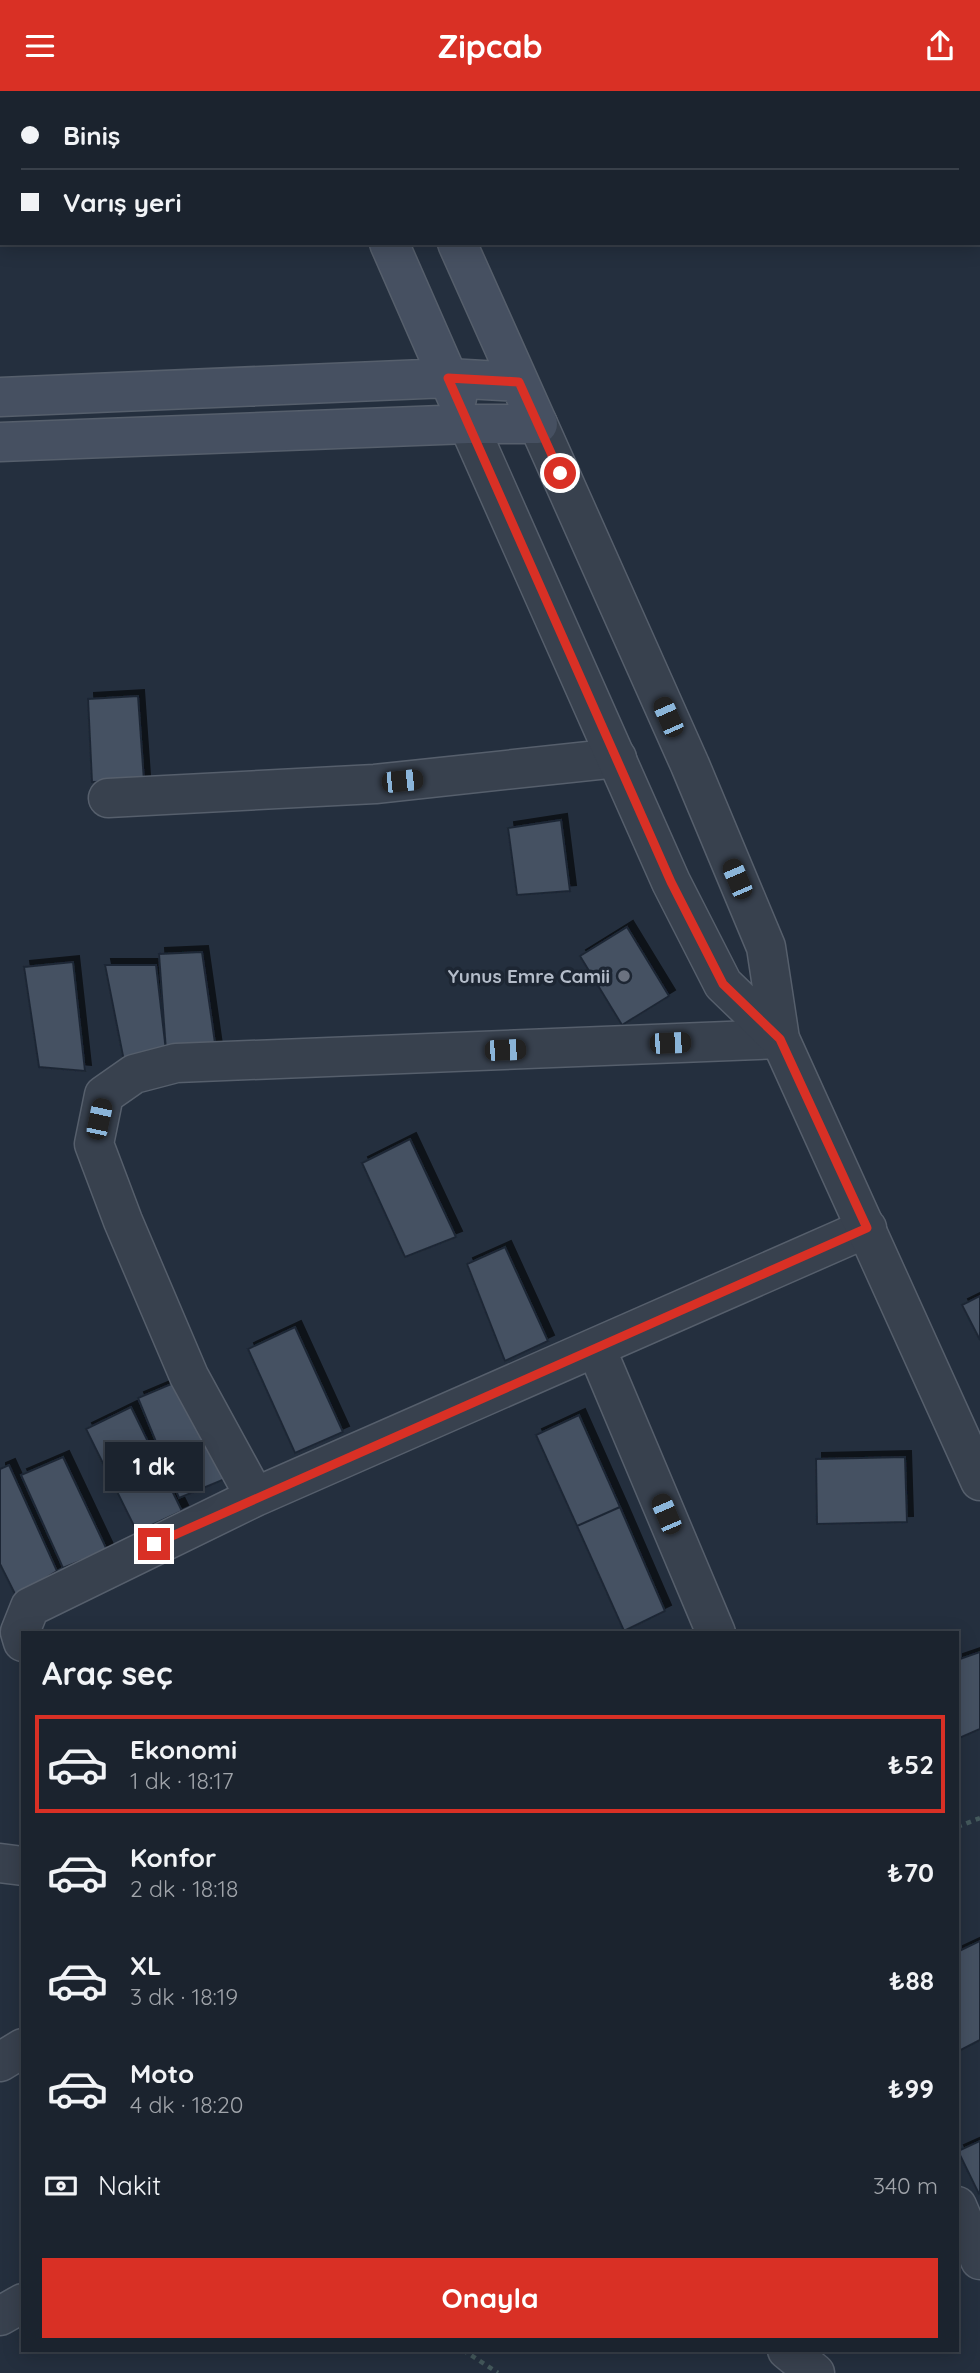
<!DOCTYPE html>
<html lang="tr">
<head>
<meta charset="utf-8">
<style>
  body { margin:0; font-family:Quicksand,sans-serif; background:#242b36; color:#f1f3f6; height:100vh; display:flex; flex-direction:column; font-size:26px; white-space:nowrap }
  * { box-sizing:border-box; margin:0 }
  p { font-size:23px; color:#a0a4aa }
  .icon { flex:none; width:38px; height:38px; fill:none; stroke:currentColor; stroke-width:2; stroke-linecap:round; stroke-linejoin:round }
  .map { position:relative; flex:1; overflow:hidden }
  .sheet { position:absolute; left:21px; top:1540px; width:938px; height:721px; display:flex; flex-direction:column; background:#1b232e; border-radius:0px; box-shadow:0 4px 18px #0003,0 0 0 2px #39404a }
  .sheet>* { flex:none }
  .banner { position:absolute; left:0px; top:0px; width:980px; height:154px; box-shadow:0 4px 18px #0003,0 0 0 2px #39404a; display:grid; align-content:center; height:154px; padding:0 21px; background:#1b232e }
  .end { position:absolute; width:32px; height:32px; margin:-16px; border:9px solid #d93025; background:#fff; box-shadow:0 0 0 4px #fff }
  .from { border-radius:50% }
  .bubble { position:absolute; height:49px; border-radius:0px; background:#1b232e; box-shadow:0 4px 18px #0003,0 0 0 2px #39404a; font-size:23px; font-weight:800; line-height:49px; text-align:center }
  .car { position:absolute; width:21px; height:42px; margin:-21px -10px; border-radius:9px; box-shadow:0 0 5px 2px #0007; background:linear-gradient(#222 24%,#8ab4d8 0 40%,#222 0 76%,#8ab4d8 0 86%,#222 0) }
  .banner b { display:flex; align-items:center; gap:24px; height:66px; font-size:26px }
  .banner b+b { border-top:2px solid #39404a }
  .banner i { width:18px; height:18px; background:#f1f3f6 }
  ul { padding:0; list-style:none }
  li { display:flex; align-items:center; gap:21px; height:98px; margin:0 14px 10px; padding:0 7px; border:4px solid transparent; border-radius:0px }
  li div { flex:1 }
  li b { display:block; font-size:26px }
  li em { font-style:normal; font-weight:800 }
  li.active { border-color:#d93025 }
  li>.icon { width:63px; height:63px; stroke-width:1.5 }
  h2 { padding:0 21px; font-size:32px; line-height:84px }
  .pay { display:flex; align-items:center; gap:18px; height:77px; padding:0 21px; font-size:26px }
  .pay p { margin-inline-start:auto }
  .primary-button { display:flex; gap:14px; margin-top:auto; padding:14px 21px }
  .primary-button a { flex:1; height:80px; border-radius:0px; background:#d93025; color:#fff; font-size:28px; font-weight:800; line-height:80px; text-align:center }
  header { display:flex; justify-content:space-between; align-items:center; height:91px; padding:0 21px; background:#d93025; color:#fff; font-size:32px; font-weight:800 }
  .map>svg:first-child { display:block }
  .building { fill:#455162; stroke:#1f2835; stroke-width:2; filter:url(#shadow) }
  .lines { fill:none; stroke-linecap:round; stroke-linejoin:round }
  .minor-casing { stroke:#565f6c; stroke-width:41 }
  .tertiary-casing { stroke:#565f6c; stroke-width:41 }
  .secondary-casing { stroke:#565f6c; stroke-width:41 }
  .path { stroke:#44595c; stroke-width:4.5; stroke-dasharray:5 5; stroke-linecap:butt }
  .minor { stroke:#38414e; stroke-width:38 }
  .tertiary { stroke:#38414e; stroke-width:38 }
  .secondary { stroke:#465061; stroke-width:38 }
  .route { stroke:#d93025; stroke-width:9 }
  .worship-dot { fill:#6b7280; stroke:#1d2633; stroke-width:2.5 }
  .labels { text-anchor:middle; stroke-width:7; stroke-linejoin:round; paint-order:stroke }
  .poi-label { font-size:19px; font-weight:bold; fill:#b4bcc9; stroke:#1d2633; text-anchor:end }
</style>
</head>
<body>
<header><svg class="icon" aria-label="menu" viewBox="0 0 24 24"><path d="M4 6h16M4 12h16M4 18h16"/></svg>Zipcab<svg class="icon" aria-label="share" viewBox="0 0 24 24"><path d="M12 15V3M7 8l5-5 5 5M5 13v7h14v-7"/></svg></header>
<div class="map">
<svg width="980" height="2282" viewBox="0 0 980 2282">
  <defs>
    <filter id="shadow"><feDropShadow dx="6" dy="-6" stdDeviation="0" flood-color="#0009"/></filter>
  </defs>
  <rect width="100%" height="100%" fill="#242f3e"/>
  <!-- building -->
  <path class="building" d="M138 605 144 690 92 691 88 608Z
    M561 729 570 800 517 804 508 737Z
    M627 836 669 905 622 934 580 865Z
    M202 861 216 959 166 960 159 863Z
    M73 871 85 980 39 976 24 876Z
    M105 874H156L166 960 124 970Z
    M410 1048 456 1146 405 1166 362 1072Z
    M505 1156 548 1250 505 1270 467 1173Z
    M980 1205V1249L962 1214Z
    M295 1236 343 1341 295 1362 248 1258Z
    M183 1288 225 1388 179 1407 138 1307Z
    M131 1316 182 1420 137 1441 86 1338Z
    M579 1324 620 1416 577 1435 536 1344Z
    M63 1366 107 1459 63 1477 21 1384Z
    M905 1366 907 1431 817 1433 816 1368Z
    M9 1374 57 1480 16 1505 0 1473V1378Z
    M620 1416 665 1520 624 1540 577 1435Z
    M980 1561V1638L957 1648V1569Z
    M980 1850V1949L957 1961V1861Z
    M980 2050V2102L979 2103 958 2060Z"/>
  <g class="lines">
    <!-- minor casing -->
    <g class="minor-casing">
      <path id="minor" d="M108 707 375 693 617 667
        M596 1257 716 1542
        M255 1406 189 1285 123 1130 94 1053 104 1004 134 983 176 972 780 948
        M23 1551 20 1541 30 1516 255 1406 867 1137
        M0 1971 23 1957
        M957 2115 980 2169
        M0 2225 23 2212"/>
    </g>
    <!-- tertiary casing -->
    <g class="tertiary-casing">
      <path id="tertiary" d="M468 333 671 791 723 893 780 948
        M538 333 690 674 766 856 780 948 980 1390
        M0 1772 23 1775
        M787 2259 815 2282"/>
    </g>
    <!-- secondary casing -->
    <g class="secondary-casing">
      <path id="secondary" d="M321 0 322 2
        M389 0 390 2
        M389 152 457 307
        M0 306 448 287 519 291
        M0 351 468 333H538L457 152"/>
    </g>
    <!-- path -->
    <path class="path" d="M957 1736 980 1727
      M463 2259 498 2282"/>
    <!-- minor -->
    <use href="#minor" class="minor"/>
    <!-- tertiary -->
    <use href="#tertiary" class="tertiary"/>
    <!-- secondary -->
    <use href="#secondary" class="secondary"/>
  </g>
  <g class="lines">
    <!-- route -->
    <path class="route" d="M154 1453 867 1137 780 948 723 893 671 791 448 287 519 291 560 382"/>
  </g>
  <!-- markers -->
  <circle class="worship-dot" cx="624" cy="885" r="7"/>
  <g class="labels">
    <!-- poi labels -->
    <g class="poi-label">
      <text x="610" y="892">Yunus Emre Camii</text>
    </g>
  </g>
</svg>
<i class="end from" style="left:560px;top:382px"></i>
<i class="end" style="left:154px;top:1453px"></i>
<div class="bubble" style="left:105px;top:1351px;width:98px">1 dk</div>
<i class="car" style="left:668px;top:626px;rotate:336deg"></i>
<i class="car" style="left:402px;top:690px;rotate:84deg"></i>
<i class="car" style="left:737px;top:788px;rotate:337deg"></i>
<i class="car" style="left:670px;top:952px;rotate:88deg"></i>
<i class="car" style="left:505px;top:959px;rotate:88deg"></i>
<i class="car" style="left:99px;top:1028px;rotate:12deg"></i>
<i class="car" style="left:666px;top:1423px;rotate:337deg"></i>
<div class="banner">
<b><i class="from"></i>Biniş</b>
<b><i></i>Varış yeri</b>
</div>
<section class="sheet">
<h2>Araç seç</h2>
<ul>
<li class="active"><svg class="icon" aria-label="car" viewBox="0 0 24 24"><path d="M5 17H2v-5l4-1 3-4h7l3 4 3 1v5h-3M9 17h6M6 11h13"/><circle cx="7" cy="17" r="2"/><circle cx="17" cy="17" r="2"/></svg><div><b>Ekonomi</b><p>1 dk · 18:17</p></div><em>₺52</em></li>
<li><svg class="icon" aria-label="car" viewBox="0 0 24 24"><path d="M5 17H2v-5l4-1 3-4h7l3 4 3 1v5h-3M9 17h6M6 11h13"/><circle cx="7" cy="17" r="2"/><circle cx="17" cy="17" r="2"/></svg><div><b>Konfor</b><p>2 dk · 18:18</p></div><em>₺70</em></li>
<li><svg class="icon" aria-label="car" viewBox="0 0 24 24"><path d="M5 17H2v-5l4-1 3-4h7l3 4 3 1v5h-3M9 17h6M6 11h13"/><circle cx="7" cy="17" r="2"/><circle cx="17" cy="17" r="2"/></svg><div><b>XL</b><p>3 dk · 18:19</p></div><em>₺88</em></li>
<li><svg class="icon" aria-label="car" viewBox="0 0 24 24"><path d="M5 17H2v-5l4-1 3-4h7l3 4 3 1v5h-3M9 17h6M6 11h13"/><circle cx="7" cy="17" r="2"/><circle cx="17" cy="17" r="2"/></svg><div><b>Moto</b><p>4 dk · 18:20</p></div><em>₺99</em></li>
</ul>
<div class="pay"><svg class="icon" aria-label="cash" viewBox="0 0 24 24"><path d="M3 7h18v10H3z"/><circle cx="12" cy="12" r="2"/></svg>Nakit<p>340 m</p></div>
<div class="primary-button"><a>Onayla</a></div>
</section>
</div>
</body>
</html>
